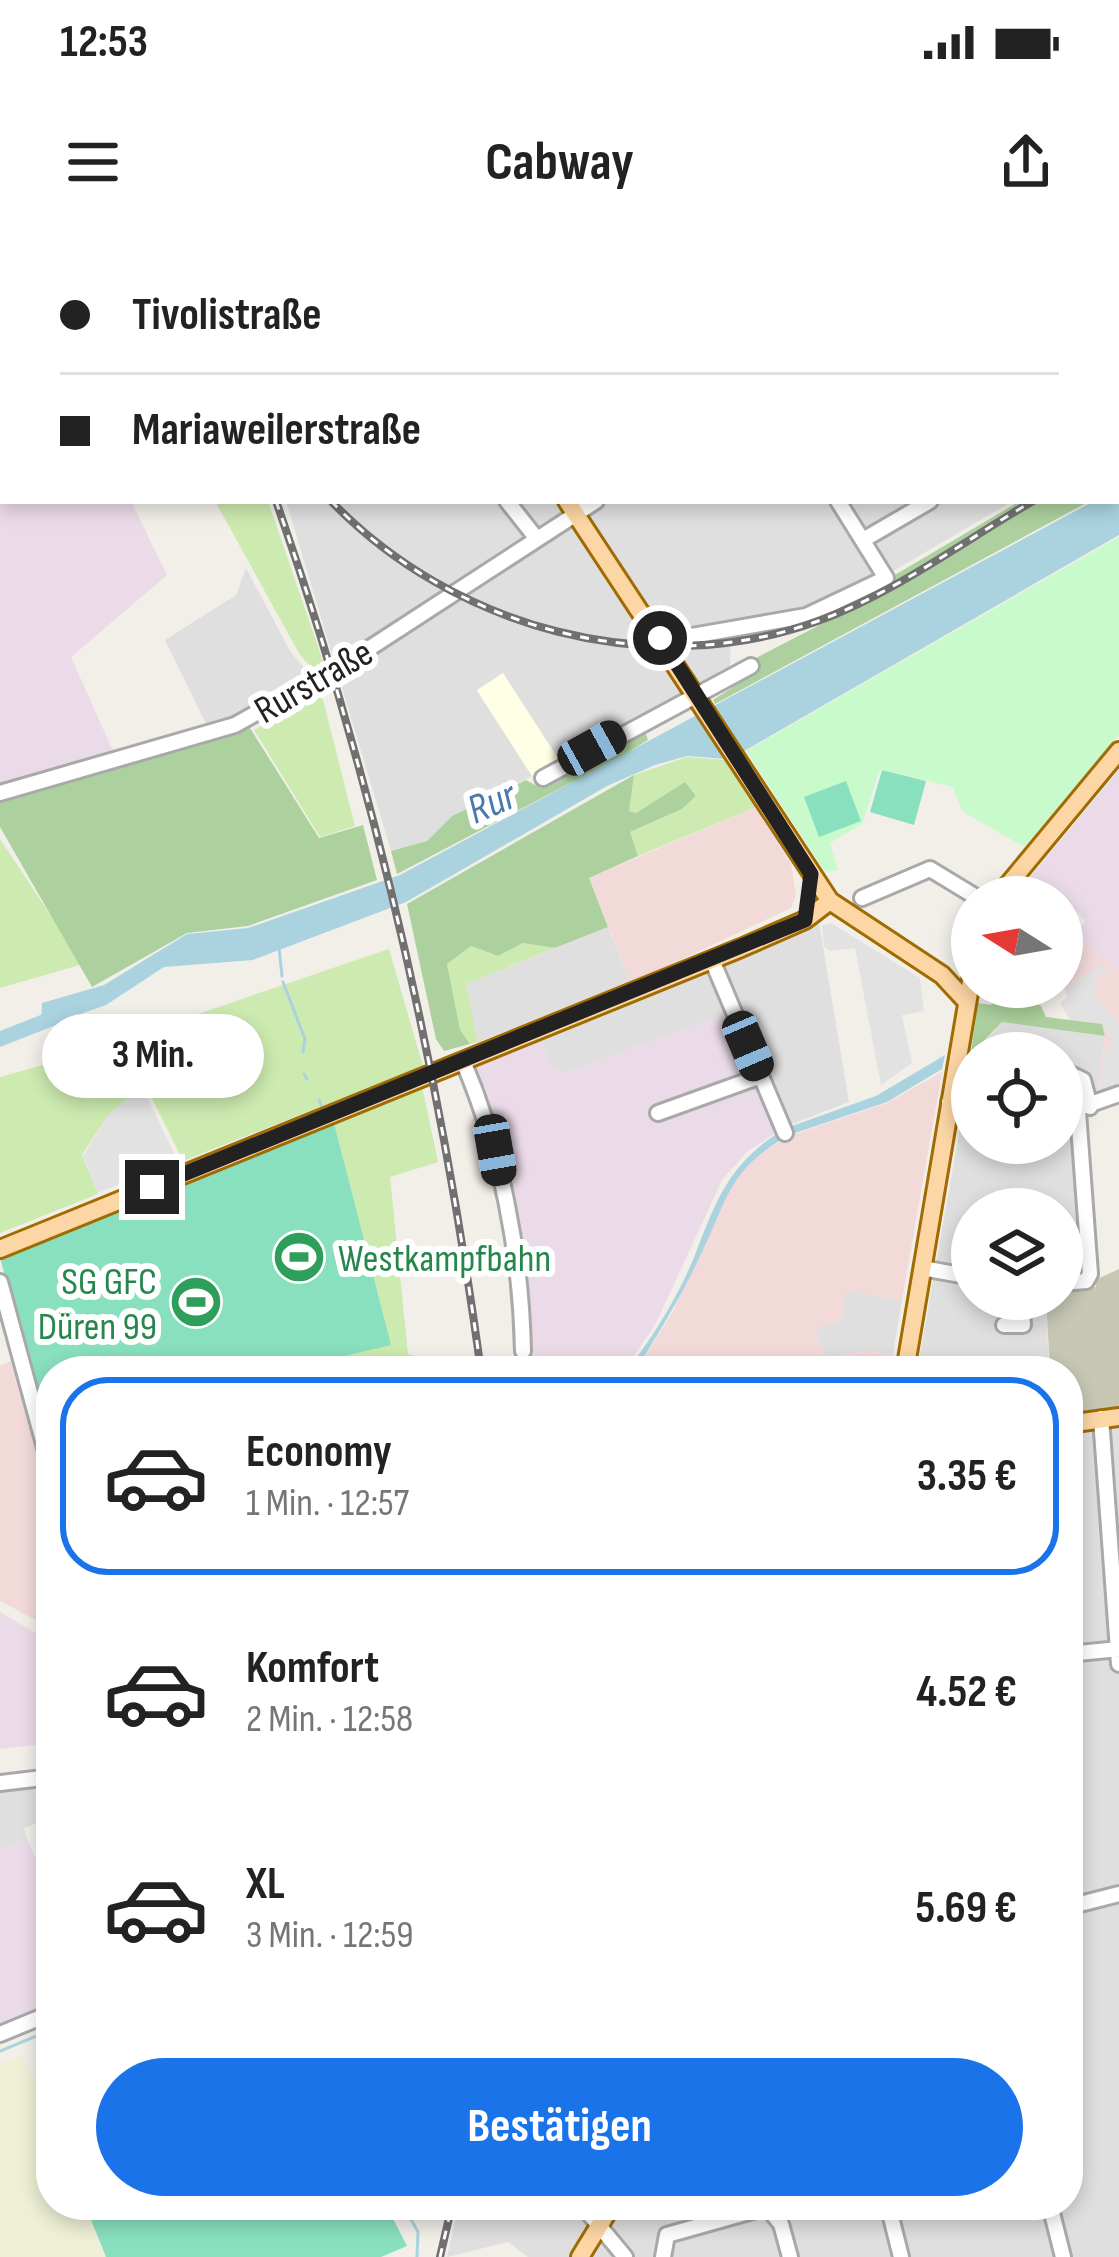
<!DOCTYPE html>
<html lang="de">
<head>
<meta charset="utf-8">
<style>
  body { margin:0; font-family:"Sofia Sans Condensed",sans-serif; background:#f6f6f6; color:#222; height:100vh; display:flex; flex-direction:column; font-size:45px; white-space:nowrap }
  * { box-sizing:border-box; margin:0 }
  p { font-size:39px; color:#767676 }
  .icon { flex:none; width:66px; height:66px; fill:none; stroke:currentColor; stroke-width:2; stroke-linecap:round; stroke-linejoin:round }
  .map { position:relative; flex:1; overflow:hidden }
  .panel { position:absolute; left:36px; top:1116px; width:1047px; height:864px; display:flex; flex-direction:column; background:#fff; border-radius:48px; box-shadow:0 6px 18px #0003 }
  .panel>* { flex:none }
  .guide { position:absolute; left:0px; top:0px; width:1119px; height:264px; box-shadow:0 6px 18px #0003; display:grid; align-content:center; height:264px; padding:0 60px; background:#fff }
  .needle { width:78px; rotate:281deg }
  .fabs { position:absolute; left:951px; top:636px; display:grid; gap:24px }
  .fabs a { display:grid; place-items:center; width:132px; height:132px; border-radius:50%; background:#fff; box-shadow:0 6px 18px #0003; font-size:60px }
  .end { position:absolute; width:54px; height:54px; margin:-27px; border:15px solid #222; background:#fff; box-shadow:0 0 0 6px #fff }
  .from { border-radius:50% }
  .bubble { position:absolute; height:84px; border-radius:42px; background:#fff; box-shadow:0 6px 18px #0003; font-size:39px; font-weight:700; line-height:84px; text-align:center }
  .car { position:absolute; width:36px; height:72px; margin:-36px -18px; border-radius:15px; box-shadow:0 0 9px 3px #0007; background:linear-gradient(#222 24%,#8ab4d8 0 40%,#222 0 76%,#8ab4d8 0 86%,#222 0) }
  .guide b { display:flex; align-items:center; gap:42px; height:114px; font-size:45px }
  .guide b+b { border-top:3px solid #e0e0e0 }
  .guide i { width:30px; height:30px; background:#222 }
  ul { padding:21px 0 0; list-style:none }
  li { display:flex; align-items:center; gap:36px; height:198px; margin:0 24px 18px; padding:0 36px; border:6px solid transparent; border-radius:48px }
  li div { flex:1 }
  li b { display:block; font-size:45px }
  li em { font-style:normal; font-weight:700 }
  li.active { border-color:#1a73e8 }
  li>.icon { width:108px; height:108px; stroke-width:1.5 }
  .button { display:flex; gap:24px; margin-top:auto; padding:24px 60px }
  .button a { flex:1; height:138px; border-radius:72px; background:#1a73e8; color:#fff; font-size:48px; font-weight:700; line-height:138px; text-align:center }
  .status { display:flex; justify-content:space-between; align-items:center; height:84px; padding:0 60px; background:#fff; direction:ltr }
  .status svg { height:33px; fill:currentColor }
  header { display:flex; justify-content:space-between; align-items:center; height:156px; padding:0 60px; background:#fff; font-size:54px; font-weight:700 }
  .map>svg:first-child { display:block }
  .residential { fill:#e0dfdf }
  .commercial { fill:#f2dad9 }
  .industrial { fill:#ebdbe8 }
  .education { fill:#ffffe5 }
  .construction { fill:#c7c7b4 }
  .farmland { fill:#eef0d5 }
  .grass { fill:#cdebb0 }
  .forest { fill:#add19e }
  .park { fill:#c8facc }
  .pitch { fill:#88e0be }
  .parking { fill:#e2e2e2 }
  .water { fill:#aad3df }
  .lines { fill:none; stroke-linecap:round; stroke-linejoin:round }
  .stream { stroke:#aad3df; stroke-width:3 }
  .river { stroke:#aad3df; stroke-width:15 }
  .minor-casing { stroke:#a9a9a9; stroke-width:20 }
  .major-casing { stroke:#a06b00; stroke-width:22 }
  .minor { stroke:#fff; stroke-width:14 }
  .major { stroke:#fcd6a4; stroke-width:16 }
  .rail-casing { stroke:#707070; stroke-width:8 }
  .rail { stroke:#fff; stroke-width:3; stroke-dasharray:9; stroke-linecap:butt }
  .route { stroke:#222; stroke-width:15 }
  .labels { text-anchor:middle; stroke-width:12; stroke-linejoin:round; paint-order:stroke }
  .street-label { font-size:39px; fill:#222; stroke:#fff }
  .leisure-label { font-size:39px; fill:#27864d; stroke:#fff; text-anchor:start }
  .water-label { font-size:42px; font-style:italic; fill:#4a7aab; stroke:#fff }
</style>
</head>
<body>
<div class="status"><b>12:53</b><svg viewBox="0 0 49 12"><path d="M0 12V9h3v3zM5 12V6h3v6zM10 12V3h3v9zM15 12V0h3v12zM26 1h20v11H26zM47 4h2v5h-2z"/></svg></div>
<header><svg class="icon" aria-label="menu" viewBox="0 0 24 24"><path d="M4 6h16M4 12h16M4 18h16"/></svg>Cabway<svg class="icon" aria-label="share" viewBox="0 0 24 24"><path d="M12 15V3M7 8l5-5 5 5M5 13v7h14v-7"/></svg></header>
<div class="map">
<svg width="1119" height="2017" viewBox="0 0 1119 2017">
  <rect width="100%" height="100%" fill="#f2efe9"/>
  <!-- residential -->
  <path class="residential" d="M184 0H1119V194L1116 3Z
    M286 261H1013L859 351 805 374 731 392 730 426 559 520 503 434 477 451 532 536 452 576 427 601 391 611Z
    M246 328 290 411 310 435 209 490 165 400 236 355Z
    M819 682 849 862 787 886 736 771 564 833 552 828 539 797Z
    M608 687 631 743 478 802 466 744Z
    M1002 782 1105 796 1096 861 1076 870 1088 1034 1062 1039V969H972V1059H1046L1049 1131H917L972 820V903H1062V813H976Z
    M846 1051 902 1060 893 1114 865 1111 826 1118 814 1090 841 1080Z
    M1119 1179V2017H528L508 2002 447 2017 459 1965H1068V1190Z
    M51 1544V1578L24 1588 27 1599 0 1609V1550Z"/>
  <!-- commercial -->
  <path class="commercial" d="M756 567 791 624 796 655 791 668 631 743 589 638Z
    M1073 696 1119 731V847L1096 861 1105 796 1102 784 1070 780 1060 763 1068 757 1064 749 1070 727 1062 712Z
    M942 832 902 1060 846 1051 841 1080 814 1091 826 1118 865 1111 893 1114 890 1131H636L672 1073 731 945 753 917 792 895 887 863Z
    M15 1119 51 1248V1388L0 1361V1126Z"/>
  <!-- industrial -->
  <path class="industrial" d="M0 0 149 3H3V261H131L167 335 71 417 113 511 0 544Z
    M1119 529V731L1073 696 1085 681 1076 671 1062 676V657H1025L1018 652Z
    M727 774 777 892 747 912 722 940 656 1083 624 1131H535L495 889 469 823 539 797 552 828 564 833Z
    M0 1372 51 1402V1503L0 1509Z
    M27 1599 51 1652V1768L0 1789V1609Z"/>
  <!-- education -->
  <path class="education" d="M503 433 559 520 532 536 477 450Z"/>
  <!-- construction -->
  <path class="construction" d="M1119 1029V1169L1068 1174V1131H1050L1046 1059H1062V1050L1096 1047 1095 1040Z"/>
  <!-- farmland -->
  <path class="farmland" d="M23 1815 51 1884V1965H85L106 2017H0V1824Z"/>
  <!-- grass -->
  <path class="grass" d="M215 261H268L325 427 316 432 300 415Z
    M321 452 355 586 320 597 254 490Z
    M687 517 726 520 756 567 638 616 630 592 682 569 696 556 685 543 636 573 628 571 634 535Z
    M0 599 83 724 0 748Z
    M523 703 555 708 466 744 478 802 470 804 460 791 447 724 471 706 498 716Z
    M389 709 423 826 183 921 139 832 108 820H80L77 815Z
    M71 817 82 827 119 828 143 846 108 875 82 915 98 954 0 993V837Z
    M422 846 438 922 390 937 408 1114 418 1117 421 1131H302V1126L390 1104 334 883Z"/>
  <!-- forest -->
  <path class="forest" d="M1020 261H1090L715 464 713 460 755 433 754 419 843 373 861 355Z
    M642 483 648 500 622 516 397 634 391 611 427 601 452 576 526 540 535 545Z
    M250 488 319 598 363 585 377 640 248 686 187 693 92 747 0 587V558Z
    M634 535 629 571 636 573 685 542 696 556 682 569 630 592 638 616 589 638 608 687 555 708 523 703 498 716 471 706 447 724 460 790 470 804 444 811 436 799 407 664Z
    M1005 747H1028L1022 755 1041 766 1046 777 1102 784 1105 796 1002 782 972 813 969 826 978 763 991 765Z"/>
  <!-- park -->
  <path class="park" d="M1119 297V495L1024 607 962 571 953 547 880 529 862 584 830 603 838 630 825 632 746 511Z"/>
  <!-- pitch -->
  <path class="pitch" d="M882 530 926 541 914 585 870 572Z
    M846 541 861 581 819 597 804 557Z
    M334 883 391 1105 303 1126 302 1131H51V1202L0 1018Z
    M85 1965H386L407 2006 381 2017H106Z"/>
  <!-- parking -->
  <path class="parking" d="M831 683 920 738 924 771 902 775 912 823 881 845 855 708 830 711 824 706 822 685Z
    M1103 724 1108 732 1094 741 1098 750 1093 754 1119 785V846L1106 854 1099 853 1106 806 1113 801 1102 783 1070 779 1061 763 1069 758 1065 749Z
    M142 846 178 922 97 953 83 916 108 875Z"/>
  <!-- water -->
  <path class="water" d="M1119 247V295L746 510 726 519 687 516 655 525 607 546 406 662 253 720 164 727 106 765 41 788 42 763 104 745 187 694 248 688 400 635 1094 261H1116Z
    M945 815 942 829 887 862 792 894 789 887 876 856Z
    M778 893 781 900C727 933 727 962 701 1014 682 1055 659 1093 635 1131H626C654 1097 683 1048 698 1007 718 956 731 924 778 893Z"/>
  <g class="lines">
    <!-- stream -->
    <path class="stream" d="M279 708 282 736
      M283 742 305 799 303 812
      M304 834 307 839
      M319 860 321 865
      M0 1811 51 1790
      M403 1965 418 1992 417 2017"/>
    <!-- river -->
    <path class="river" d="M0 799 56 777"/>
    <!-- minor casing -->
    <g class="minor-casing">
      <path id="minor" d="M201 0 203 3
        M695 0 697 3
        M234 3 240 0
        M673 3 682 0
        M1006 3 1011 0
        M1116 198 1119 196
        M507 261 537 299
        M863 300 930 261
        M686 397 806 376 886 338 838 261
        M543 538 751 426
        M0 553 235 485 356 417 596 261
        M862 658 930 629 976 657
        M712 720 785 893
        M463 821C501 910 521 1013 523 1111
        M1062 830 1083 840 1090 867
        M949 862 972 866
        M658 873 761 836
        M1062 874 1119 854
        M922 1028 972 1037
        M0 1042 51 1230
        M1062 1043 1086 1041 1090 1034 1078 872
        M1004 1085H1023L1021 1059
        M1101 1178 1119 1424
        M1068 1414 1119 1409
        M0 1543 51 1537
        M1068 1667 1119 1654
        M0 1794 51 1773
        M582 1965 625 2017
        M888 1965 901 2017
        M1050 1965 1063 2017
        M663 2017 667 1995 767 1967 781 1984 790 2017"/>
    </g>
    <!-- major casing -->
    <g class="major-casing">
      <path id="major" d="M396 0 398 3
        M567 261 830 661 942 735 967 762
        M998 657 1119 511
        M0 1009 741 708 805 680 830 661
        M905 1131 972 735
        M1068 1184 1119 1177
        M580 2017 612 1965"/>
    </g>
    <!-- minor -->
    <use href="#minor" class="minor"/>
    <!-- major -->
    <use href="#major" class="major"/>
    <!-- rail casing -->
    <g class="rail-casing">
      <path id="rail" d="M179 0 181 3
        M1116 213 1119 212
        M276 261C374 541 441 838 481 1131
        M331 261C453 388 650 442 818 381 893 354 964 301 1033 261
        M440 2017 452 1965"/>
    </g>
    <!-- rail -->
    <use href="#rail" class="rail"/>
  </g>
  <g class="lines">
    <!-- route -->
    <path class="route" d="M152 947 805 680 811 634 660 398"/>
  </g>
  <!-- icons -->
  <defs>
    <g id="stadium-disc" transform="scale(2.7)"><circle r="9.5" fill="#2e9e5b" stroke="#fff"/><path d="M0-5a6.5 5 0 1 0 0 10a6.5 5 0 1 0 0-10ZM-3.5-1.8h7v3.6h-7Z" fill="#fff"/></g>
  </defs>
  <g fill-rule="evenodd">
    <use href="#stadium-disc" x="299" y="1017"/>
    <use href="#stadium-disc" x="196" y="1062"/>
  </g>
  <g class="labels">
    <!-- street labels -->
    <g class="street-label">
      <text transform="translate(313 440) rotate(-30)" y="14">Rurstraße</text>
    </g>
    <!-- leisure labels -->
    <g class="leisure-label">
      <text x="338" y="1031">Westkampfbahn</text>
      <text x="157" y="1054" text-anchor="end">SG GFC<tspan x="157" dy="45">Düren 99</tspan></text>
    </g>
    <!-- water labels -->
    <g class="water-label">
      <text transform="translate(491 561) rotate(-23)" y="15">Rur</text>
    </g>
  </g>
</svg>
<div class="fabs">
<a><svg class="needle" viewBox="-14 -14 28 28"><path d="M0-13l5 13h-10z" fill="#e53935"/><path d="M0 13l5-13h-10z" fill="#767676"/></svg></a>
<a><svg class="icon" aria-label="locate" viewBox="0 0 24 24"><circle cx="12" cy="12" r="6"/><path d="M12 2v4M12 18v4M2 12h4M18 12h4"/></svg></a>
<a><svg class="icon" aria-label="layers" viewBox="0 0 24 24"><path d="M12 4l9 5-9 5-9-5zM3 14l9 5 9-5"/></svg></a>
</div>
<i class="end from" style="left:660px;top:398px"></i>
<i class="end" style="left:152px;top:947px"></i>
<div class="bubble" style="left:42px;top:774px;width:222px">3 Min.</div>
<i class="car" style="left:592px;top:508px;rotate:61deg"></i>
<i class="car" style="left:748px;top:806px;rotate:157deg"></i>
<i class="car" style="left:495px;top:910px;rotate:170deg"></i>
<div class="guide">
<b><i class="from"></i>Tivolistraße</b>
<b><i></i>Mariaweilerstraße</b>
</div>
<section class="panel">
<ul>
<li class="active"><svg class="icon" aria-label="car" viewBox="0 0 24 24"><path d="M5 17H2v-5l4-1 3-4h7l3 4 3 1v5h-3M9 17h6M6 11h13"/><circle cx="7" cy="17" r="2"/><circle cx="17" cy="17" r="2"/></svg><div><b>Economy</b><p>1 Min. · 12:57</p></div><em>3.35 €</em></li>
<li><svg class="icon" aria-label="car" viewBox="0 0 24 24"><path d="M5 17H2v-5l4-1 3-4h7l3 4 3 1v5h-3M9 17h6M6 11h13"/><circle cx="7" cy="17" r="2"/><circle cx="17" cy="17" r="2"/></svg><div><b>Komfort</b><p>2 Min. · 12:58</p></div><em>4.52 €</em></li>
<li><svg class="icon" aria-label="car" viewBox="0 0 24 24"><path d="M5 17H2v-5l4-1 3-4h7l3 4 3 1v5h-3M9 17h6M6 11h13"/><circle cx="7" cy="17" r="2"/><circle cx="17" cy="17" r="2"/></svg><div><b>XL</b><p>3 Min. · 12:59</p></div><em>5.69 €</em></li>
</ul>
<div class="button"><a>Bestätigen</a></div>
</section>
</div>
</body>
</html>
